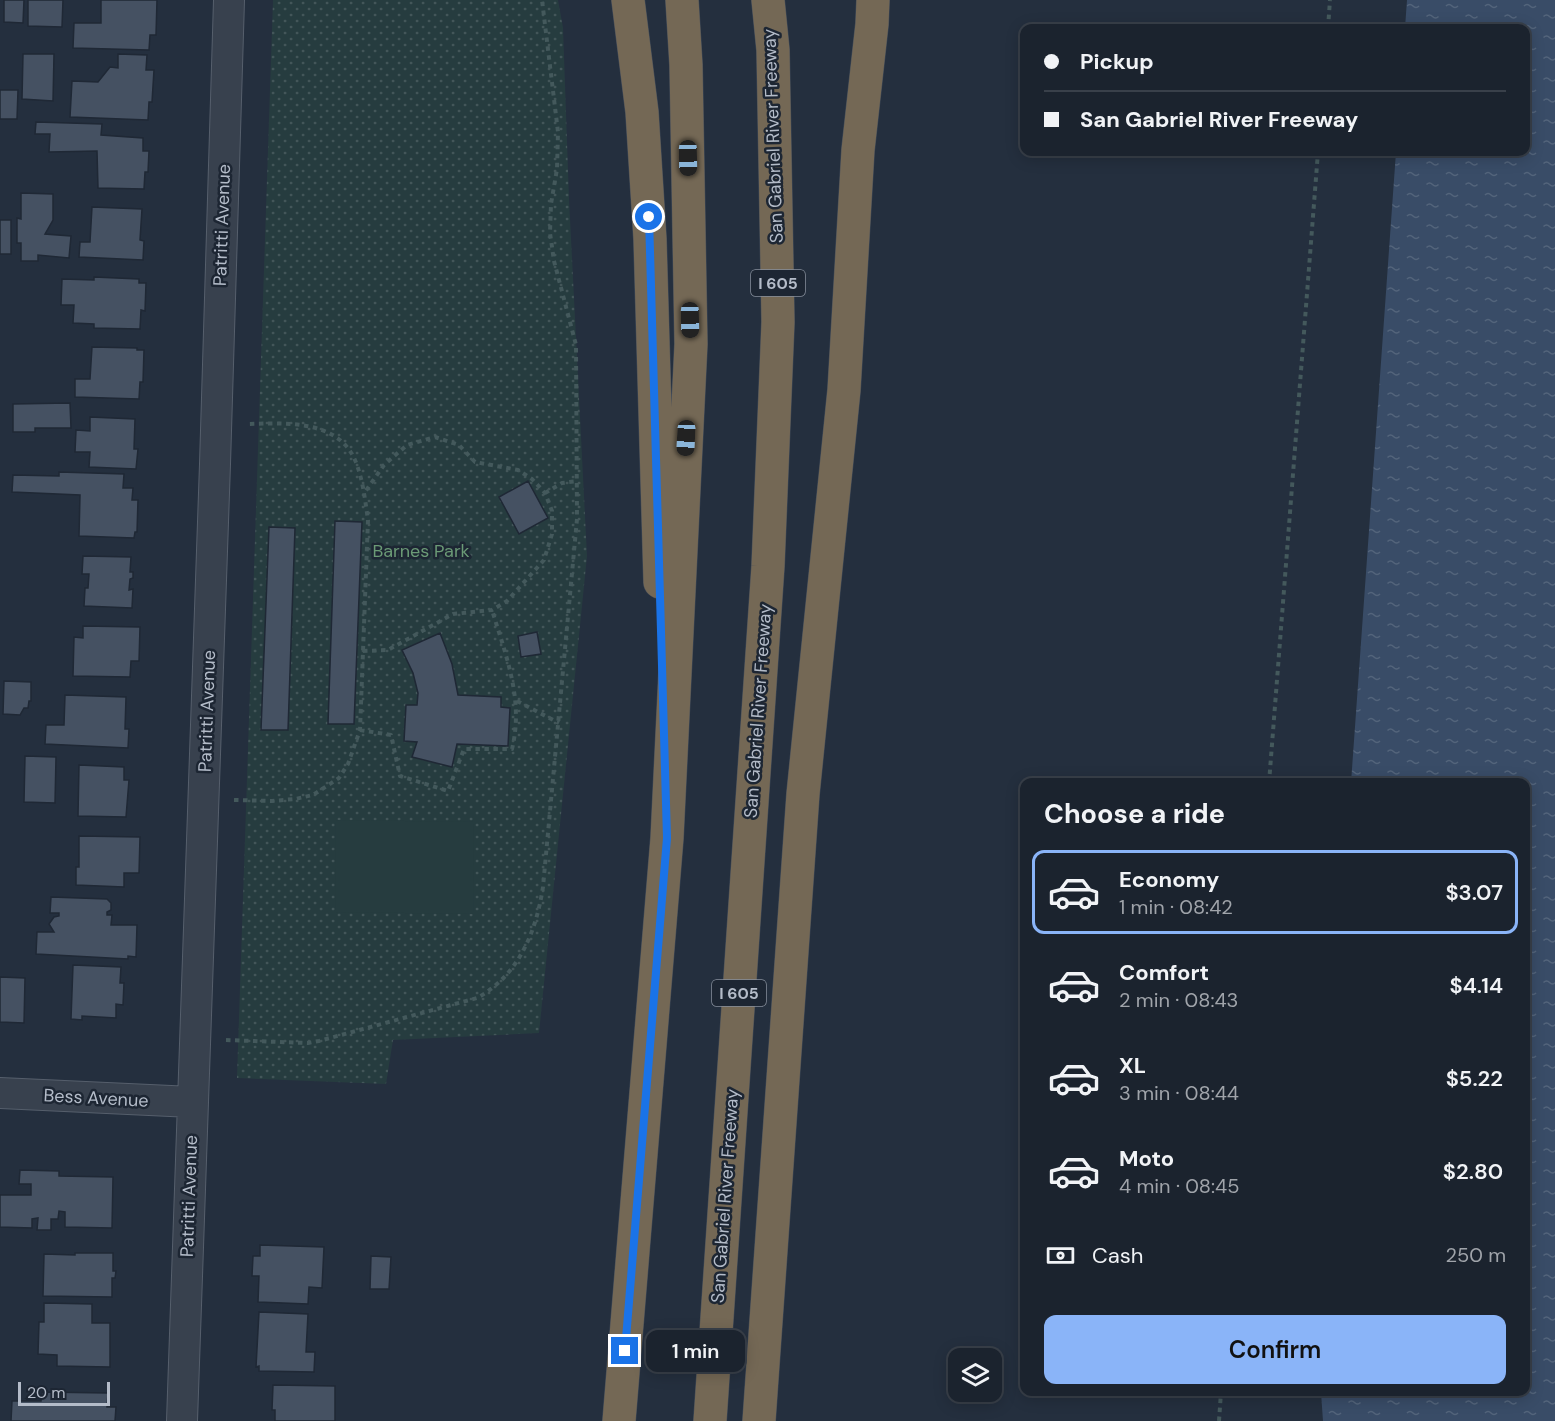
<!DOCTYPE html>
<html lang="en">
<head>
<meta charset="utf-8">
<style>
  body { margin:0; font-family:"DM Sans",sans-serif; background:#242b36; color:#f1f3f6; height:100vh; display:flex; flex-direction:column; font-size:22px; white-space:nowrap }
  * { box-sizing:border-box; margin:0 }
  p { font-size:20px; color:#a0a4aa }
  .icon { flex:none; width:33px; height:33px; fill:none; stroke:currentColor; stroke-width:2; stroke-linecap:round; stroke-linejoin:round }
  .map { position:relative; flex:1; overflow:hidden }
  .side { position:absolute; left:1020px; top:778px; width:510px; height:618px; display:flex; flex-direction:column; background:#1b232e; border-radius:12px; box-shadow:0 3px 15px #0003,0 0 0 2px #39404a }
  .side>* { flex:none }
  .top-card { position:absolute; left:1020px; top:24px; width:510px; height:132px; border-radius:12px; box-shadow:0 3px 15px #0003,0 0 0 2px #39404a; display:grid; align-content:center; height:132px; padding:0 24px; background:#1b232e }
  .fabs { position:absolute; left:948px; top:1348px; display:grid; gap:12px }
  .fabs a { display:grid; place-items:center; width:54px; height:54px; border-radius:12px; background:#1b232e; box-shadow:0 3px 15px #0003,0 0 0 2px #39404a; font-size:30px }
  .scale { position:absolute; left:18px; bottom:15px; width:92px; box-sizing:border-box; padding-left:6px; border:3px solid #b4bcc9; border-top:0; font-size:16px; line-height:21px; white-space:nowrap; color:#b4bcc9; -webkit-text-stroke:4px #1d2633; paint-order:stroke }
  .end { position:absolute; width:27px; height:27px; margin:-14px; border:8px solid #1a73e8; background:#fff; box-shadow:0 0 0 3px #fff }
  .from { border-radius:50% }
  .bubble { position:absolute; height:42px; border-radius:12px; background:#1b232e; box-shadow:0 3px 15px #0003,0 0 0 2px #39404a; font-size:20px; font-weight:600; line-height:42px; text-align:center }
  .car { position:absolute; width:18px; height:36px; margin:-18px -9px; border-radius:8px; box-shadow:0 0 4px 2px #0007; background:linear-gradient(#222 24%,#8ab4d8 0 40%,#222 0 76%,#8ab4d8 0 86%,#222 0) }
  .top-card b { display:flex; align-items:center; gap:21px; height:57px; font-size:22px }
  .top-card b+b { border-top:2px solid #39404a }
  .top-card i { width:15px; height:15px; background:#f1f3f6 }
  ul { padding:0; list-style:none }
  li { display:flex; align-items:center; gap:18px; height:84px; margin:0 12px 9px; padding:0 12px; border:3px solid transparent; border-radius:12px }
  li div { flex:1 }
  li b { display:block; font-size:22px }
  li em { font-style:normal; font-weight:600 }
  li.selected { border-color:#8ab4f8 }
  li>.icon { width:54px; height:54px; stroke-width:1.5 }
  h2 { padding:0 24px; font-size:27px; line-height:72px }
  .pay { display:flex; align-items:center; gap:15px; height:66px; padding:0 24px; font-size:22px }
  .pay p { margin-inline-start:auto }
  .action { display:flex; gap:12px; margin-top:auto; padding:12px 24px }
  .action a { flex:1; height:69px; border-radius:12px; background:#8ab4f8; color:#111; font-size:24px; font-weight:600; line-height:69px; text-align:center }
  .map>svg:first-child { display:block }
  .park { fill:url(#park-dots) }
  .pitch { fill:#263c3f }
  .water { fill:url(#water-ripples) }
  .building { fill:#455162; stroke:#1f2835; stroke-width:1.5 }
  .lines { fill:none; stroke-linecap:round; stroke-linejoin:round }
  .street-casing { stroke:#565f6c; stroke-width:32 }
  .highway-casing { stroke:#434c59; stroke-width:34 }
  .path { stroke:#44595c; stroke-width:4; stroke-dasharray:4.5 4.5; stroke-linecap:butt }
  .street { stroke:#38414e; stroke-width:30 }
  .highway { stroke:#746855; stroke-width:33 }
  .route { stroke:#1a73e8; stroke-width:8 }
  .labels { text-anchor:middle; stroke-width:5; stroke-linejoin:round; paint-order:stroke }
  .shield { fill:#1d2633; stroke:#878f9c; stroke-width:1.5 }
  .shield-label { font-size:16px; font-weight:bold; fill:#b4bcc9 }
  .street-label { font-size:18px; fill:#b4bcc9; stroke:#1d2633 }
  .park-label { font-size:18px; fill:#6b9a76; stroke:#1d2633 }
</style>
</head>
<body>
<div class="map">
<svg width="1555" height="1421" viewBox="0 0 1555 1421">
  <defs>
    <pattern id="park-dots" width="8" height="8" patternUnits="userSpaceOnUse" patternTransform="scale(1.5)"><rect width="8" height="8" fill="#263c3f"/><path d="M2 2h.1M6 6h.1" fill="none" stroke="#435659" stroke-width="1.8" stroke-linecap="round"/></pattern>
    <pattern id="water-ripples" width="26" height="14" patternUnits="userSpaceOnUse" patternTransform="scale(1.5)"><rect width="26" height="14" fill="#394c67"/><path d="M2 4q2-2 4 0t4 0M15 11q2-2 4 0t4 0" fill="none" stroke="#53647b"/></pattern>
  </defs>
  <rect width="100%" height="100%" fill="#242f3e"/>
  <!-- park -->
  <path class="park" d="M273 0H558L563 28 569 199 587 556 539 1033 393 1040 386 1084 237 1078Z"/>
  <!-- pitch -->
  <path class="pitch" d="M336 820 474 822 473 914 335 912Z"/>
  <!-- water -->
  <path class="water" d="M1407 0H1555V1421H1323L1321 1392H1526V783H1351L1396 152H1526V28H1405Z"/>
  <!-- building -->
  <path class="building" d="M4 0H24L23 23 4 22Z
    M28 0H63L62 27 28 26Z
    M101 0H157L156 35H150L149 50 73 48 74 23H101Z
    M23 54H54L53 101 22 99Z
    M118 54 147 55 146 70H154L152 102H149L148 120 70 117 72 81 98 82 110 67 118 68Z
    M0 90H18L17 119H0Z
    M36 122 102 124 101 135 143 138V151H149L148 172H145L144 189 98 188 97 151 49 152 50 134H35Z
    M21 193 53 194V220L45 234 71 236 69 258 38 255V261H21V243H17V218L21 219Z
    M92 207 142 209 140 240 144 241 143 260 79 257 80 242H90Z
    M0 220H11V254H0Z
    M94 277 139 279V283H146L145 311 141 310 140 329 94 328V324L73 323 74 305H61L62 279 94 280Z
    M92 347 137 348V350H144L143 382H140L139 399 75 397V379H90Z
    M70 403 71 428H35V432H13V404Z
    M90 417 135 419 134 449H138L136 469 89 467 90 452H75L76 430 90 431Z
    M59 472 124 474 123 488H133L132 500H138L137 532H135L134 538 79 536 80 495 12 492 13 475 59 476Z
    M528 481 548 518 519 534 499 497Z
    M335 521 362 522 354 724H328Z
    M269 527 295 528 288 730H261Z
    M83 556 131 557 130 572H133V578L130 579 129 590 133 589 132 608 84 606 85 588H88L89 574H82Z
    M83 626 140 627 139 661H131L130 677 73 676 74 637 83 638Z
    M537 632 541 654 521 657 518 636Z
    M440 633 452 664 458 695 501 697V707L510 708 508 746 457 744 452 767 412 757 417 742 404 741 406 705H417L418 693 413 673 402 650Z
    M4 681 31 682V701H29L28 708H24L20 715 3 714Z
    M65 695 126 697 125 729H129L128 748 45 744 46 725H64Z
    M25 756 56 757 55 803 24 802Z
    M79 765 124 767V780H129L126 817 78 816Z
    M79 836 140 837 139 873H124V887L76 885V867H79Z
    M51 897 107 899 111 903V910L107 912V915H112L111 925H137L136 957 128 956V959L36 954 37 932H54L49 924 54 917 59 916V913H50Z
    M73 965 121 967 120 983H124L123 1005 116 1004V1018L82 1016V1020L71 1019Z
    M0 977 25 978 24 1023 0 1022Z
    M20 1170 59 1171V1176L113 1177 112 1228 65 1227V1212L59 1211 58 1219H51V1230H37L38 1218 32 1219V1228L0 1227V1195H31V1184H19Z
    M260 1245 324 1247 322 1288 309 1287 308 1304 258 1302 259 1276H252L253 1256H260Z
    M75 1253H113V1271H116L115 1278H112V1297L43 1296 44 1254 75 1255Z
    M371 1256 391 1257 389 1289H370Z
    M44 1303 92 1304V1323H110V1367L57 1366V1355L38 1354 39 1322H44Z
    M259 1312 308 1314 306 1352H315L314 1372 259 1371V1366L256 1367Z
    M273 1385 335 1386V1421H275V1410H272Z
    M42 1392 108 1393 107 1407H116L115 1421H11L12 1401H41Z"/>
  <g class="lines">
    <!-- street casing -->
    <g class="street-casing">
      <path id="street" d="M0 1093 192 1102
        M182 1421 215 464 229 0"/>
    </g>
    <!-- highway casing -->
    <g class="highway-casing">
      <path id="highway" d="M628 0 642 112 650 239 660 582
        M619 1421 667 838 691 344 686 65 682 0
        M710 1421 768 566 778 322 773 50 768 0
        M759 1421 803 794 844 390 858 150 872 24 873 0"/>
    </g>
    <!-- path -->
    <path class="path" d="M1328 28 1330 0
      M545 493 562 483 578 481
      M363 651 388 650 453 614 492 610 507 601 544 560 552 534V511L545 493 532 479 518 470 475 462 459 445 435 437 407 445 384 465 365 492
      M517 701 559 723
      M360 730 391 735 400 776 448 791 464 749H512C524 700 506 656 492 610
      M1269 783 1318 152
      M234 800 272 801 295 799 313 795 339 778 348 764 360 730 368 520C365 500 363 479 355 460 337 419 284 423 247 424
      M226 1040 308 1043 319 1041 477 998C519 975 536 932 543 887L577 519 576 345 554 261 550 233 551 204 557 169 558 132 542 0
      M1219 1421 1221 1392"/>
    <!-- street -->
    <use href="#street" class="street"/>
    <!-- highway -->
    <use href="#highway" class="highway"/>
  </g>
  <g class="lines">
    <!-- route -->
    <path class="route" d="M625 1351 667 838 649 217"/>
  </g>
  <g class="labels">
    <!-- shield labels -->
    <g class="shield">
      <rect x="751" y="270" width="54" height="26" rx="4.5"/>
      <rect x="712" y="980" width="54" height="26" rx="4.5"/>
    </g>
    <g class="shield-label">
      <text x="778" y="289">I 605</text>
      <text x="739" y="999">I 605</text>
    </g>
    <!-- street labels -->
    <g class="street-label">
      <text transform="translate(773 136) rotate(-92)" y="6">San Gabriel River Freeway</text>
      <text transform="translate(222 225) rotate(-88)" y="6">Patritti Avenue</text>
      <text transform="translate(207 711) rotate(-88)" y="6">Patritti Avenue</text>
      <text transform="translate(758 711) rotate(-86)" y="6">San Gabriel River Freeway</text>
      <text transform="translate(96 1098) rotate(3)" y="6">Bess Avenue</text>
      <text transform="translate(189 1196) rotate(-88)" y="6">Patritti Avenue</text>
      <text transform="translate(725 1196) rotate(-86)" y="6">San Gabriel River Freeway</text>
    </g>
    <!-- park labels -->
    <g class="park-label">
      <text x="421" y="557">Barnes Park</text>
    </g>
  </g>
</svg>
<div class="fabs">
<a><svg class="icon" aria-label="layers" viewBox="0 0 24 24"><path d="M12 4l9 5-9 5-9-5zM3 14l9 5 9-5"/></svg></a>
</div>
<div class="scale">20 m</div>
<i class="end from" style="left:649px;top:217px"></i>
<i class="end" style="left:625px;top:1351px"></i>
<div class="bubble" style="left:646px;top:1330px;width:99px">1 min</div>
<i class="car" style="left:688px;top:158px;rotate:179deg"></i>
<i class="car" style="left:690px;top:320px;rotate:179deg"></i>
<i class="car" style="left:686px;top:438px;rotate:183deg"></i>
<div class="top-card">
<b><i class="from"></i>Pickup</b>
<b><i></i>San Gabriel River Freeway</b>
</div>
<section class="side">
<h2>Choose a ride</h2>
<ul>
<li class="selected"><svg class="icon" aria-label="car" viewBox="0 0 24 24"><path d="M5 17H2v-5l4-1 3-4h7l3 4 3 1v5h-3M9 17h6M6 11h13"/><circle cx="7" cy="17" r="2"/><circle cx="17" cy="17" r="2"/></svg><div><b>Economy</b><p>1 min · 08:42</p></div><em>$3.07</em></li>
<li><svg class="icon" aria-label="car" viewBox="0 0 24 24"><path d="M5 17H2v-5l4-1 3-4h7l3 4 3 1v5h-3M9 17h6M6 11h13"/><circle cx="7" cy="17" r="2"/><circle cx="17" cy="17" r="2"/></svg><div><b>Comfort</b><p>2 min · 08:43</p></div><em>$4.14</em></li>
<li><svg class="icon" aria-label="car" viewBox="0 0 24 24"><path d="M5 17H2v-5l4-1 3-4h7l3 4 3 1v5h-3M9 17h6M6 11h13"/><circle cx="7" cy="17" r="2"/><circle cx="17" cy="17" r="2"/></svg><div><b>XL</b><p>3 min · 08:44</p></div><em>$5.22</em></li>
<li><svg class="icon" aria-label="car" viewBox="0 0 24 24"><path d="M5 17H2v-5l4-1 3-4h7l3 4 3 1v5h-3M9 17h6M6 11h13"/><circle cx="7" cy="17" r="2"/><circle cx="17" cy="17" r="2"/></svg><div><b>Moto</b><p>4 min · 08:45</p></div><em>$2.80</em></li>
</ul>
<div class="pay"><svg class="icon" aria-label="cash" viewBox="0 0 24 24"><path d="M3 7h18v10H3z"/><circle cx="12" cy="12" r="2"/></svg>Cash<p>250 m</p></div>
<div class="action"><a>Confirm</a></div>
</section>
</div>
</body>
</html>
